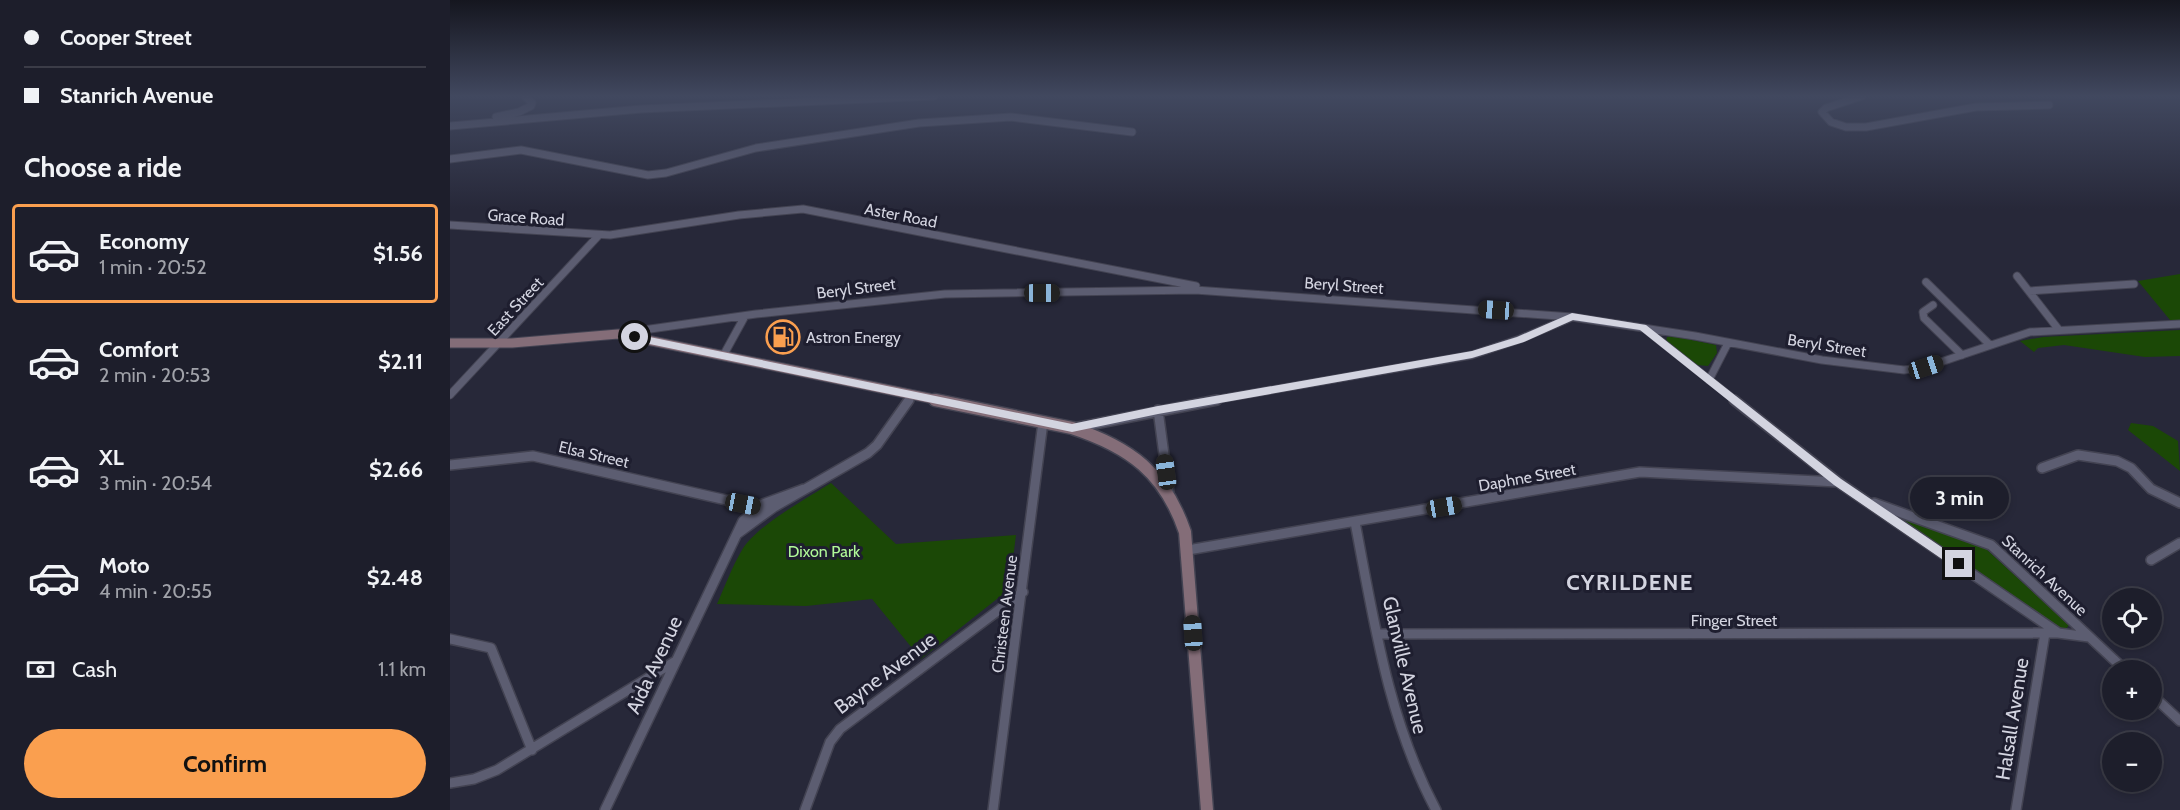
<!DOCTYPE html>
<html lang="en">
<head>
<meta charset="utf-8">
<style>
  body { margin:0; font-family:Cabin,sans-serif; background:#252733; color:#f1f3f6; height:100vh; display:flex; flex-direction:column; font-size:22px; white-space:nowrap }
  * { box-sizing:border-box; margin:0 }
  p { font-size:20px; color:#a0a2a9 }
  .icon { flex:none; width:33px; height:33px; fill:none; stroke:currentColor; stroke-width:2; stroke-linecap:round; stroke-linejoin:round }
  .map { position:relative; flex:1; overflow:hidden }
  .drawer { display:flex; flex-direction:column; background:#1d1e2b; width:450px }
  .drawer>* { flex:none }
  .guide { display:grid; align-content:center; height:132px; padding:0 24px; background:#1d1e2b }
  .fabs { position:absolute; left:1652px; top:588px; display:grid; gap:12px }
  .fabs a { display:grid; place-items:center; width:60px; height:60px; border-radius:50%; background:#1d1e2b; box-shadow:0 3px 9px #0003,0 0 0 2px #3b3c47; font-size:30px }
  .end { position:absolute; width:27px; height:27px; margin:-14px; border:8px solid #d3d4e0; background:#111; box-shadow:0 0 0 3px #111 }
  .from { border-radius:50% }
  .bubble { position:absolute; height:42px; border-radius:21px; background:#1d1e2b; box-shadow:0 3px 9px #0003,0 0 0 2px #3b3c47; font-size:20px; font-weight:800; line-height:42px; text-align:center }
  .car { position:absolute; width:18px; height:36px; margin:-18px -9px; border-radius:8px; box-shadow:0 0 4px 2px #0007; background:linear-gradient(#222 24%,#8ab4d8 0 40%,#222 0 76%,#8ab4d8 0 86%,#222 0) }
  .guide b { display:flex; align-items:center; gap:21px; height:57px; font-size:22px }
  .guide b+b { border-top:2px solid #3b3c47 }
  .guide i { width:15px; height:15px; background:#f1f3f6 }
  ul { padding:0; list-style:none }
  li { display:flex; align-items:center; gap:18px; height:99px; margin:0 12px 9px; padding:0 12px; border:3px solid transparent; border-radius:6px }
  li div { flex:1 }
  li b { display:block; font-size:22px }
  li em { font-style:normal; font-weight:800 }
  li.current { border-color:#fa9f4f }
  li>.icon { width:54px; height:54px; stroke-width:1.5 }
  h2 { padding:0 24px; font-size:27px; line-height:72px }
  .pay { display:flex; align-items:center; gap:15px; height:66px; padding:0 24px; font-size:22px }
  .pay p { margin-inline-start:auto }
  .button { display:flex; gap:12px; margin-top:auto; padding:12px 24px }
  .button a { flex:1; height:69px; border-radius:36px; background:#fa9f4f; color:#111; font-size:24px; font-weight:800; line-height:69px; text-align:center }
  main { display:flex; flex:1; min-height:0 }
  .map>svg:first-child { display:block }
  .green { fill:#1b4806 }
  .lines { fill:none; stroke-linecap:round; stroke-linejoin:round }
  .street-far1-casing { stroke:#434352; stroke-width:9 }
  .street-casing { stroke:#434352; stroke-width:12 }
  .secondary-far1-casing { stroke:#434352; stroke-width:11 }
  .secondary-casing { stroke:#434352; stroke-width:15 }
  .street-far1 { stroke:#5c5d71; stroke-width:7 }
  .street { stroke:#5c5d71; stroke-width:9 }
  .secondary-far1 { stroke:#846d78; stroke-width:9 }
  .secondary { stroke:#846d78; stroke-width:12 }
  .route { fill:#d3d4e0 }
  .labels { text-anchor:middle; stroke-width:6; stroke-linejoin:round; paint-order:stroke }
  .street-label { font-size:16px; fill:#d3d4e0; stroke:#1e1e2f }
  .poi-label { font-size:16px; fill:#d3d4e0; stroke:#1e1e2f; text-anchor:start }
  .park-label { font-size:16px; fill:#b1fa99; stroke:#1e1e2f }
  .near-street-label { font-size:20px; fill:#d3d4e0; stroke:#1e1e2f }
  .district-label { font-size:22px; font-weight:bold; letter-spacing:1.5px; fill:#d3d4e0; stroke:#1e1e2f }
</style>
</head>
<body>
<main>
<section class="drawer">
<div class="guide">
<b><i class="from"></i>Cooper Street</b>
<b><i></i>Stanrich Avenue</b>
</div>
<h2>Choose a ride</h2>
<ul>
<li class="current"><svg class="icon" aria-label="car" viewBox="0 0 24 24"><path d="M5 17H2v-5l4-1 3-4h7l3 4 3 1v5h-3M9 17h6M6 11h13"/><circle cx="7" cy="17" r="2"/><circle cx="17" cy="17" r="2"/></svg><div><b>Economy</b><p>1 min · 20:52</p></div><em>$1.56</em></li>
<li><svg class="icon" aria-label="car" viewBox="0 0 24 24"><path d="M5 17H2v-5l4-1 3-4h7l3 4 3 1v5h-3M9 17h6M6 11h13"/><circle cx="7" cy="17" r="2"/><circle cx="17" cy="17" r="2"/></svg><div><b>Comfort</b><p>2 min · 20:53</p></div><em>$2.11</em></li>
<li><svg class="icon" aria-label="car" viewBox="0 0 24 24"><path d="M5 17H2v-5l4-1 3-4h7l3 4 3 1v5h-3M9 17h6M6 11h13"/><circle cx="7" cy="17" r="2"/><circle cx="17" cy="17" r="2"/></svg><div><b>XL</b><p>3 min · 20:54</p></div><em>$2.66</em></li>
<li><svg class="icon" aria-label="car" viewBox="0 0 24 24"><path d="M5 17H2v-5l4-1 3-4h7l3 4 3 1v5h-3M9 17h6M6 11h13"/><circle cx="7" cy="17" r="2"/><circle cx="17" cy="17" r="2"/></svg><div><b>Moto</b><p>4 min · 20:55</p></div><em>$2.48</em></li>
</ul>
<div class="pay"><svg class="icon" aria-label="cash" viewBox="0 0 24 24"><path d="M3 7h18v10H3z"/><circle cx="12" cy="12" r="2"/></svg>Cash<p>1.1 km</p></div>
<div class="button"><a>Confirm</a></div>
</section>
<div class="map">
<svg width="1730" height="810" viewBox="0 0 1730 810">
  <rect width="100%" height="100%" fill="#272839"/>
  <!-- green -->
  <path class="green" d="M1730 274V320H1720L1688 281Z
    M1730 330V356L1695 357 1614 345 1588 348 1584 352 1570 341 1593 337Z
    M1222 336 1266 345 1267 353 1258 366 1247 365 1216 342 1217 337Z
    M1681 423 1703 426 1728 441 1730 471 1678 430Z
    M381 483 446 544 566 535 560 582 552 595 471 659 422 599 356 606 267 604C275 586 282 567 292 550 307 525 356 499 381 483Z
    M1454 518 1535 548 1619 625 1616 629 1608 628 1450 520Z"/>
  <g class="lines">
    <!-- street-far1 casing -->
    <g class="street-far1-casing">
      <path id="street-far1" d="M1412 96 1376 108 1372 112 1381 122 1396 127H1416L1526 107 1599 105
        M46 117 69 112 81 106 82 103 75 96
        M0 126 191 109 484 96
        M0 159 71 150 198 175 216 173 306 148 469 123 561 117 682 132
        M0 225 160 235 289 215 353 209 746 286 745 289
        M1567 276 1609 330
        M1476 282 1540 345
        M1579 291 1684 284
        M1483 305 1473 312 1474 318 1512 355
        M1194 328 1286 401
        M172 333 306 314 495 294 745 290 1122 317 1245 336 1372 360 1454 370 1476 367 1580 332 1730 324
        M273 356 295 316
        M1259 380 1278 343
        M0 395 149 235
        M458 401 462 395
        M758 401 1022 355 1070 339 1122 317"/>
    </g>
    <!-- street casing -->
    <g class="street-casing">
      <path id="street" d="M1284 400 1388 482 1607 632
        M708 410 719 492
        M624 428 767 400
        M0 465 83 456 307 507 316 512
        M1592 468 1628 455 1667 461 1681 468 1701 489 1730 503
        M1424 503 1541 545 1675 670
        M905 522C924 621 938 720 986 810
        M287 534 324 507 418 453 427 445 459 400
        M738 550 1190 472 1388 482
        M1701 560 1730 543
        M927 634 1608 633 1639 637
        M0 639 41 648 82 750
        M1701 694 1730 721
        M0 783 24 779 47 770 224 662
        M155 810 293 521 313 504 354 489
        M355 810 380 742 390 729 573 592
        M543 810 593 422
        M1566 810 1595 633"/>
    </g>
    <!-- secondary-far1 casing -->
    <g class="secondary-far1-casing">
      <path id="secondary-far1" d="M0 343H62L168 334 493 401"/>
    </g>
    <!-- secondary casing -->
    <g class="secondary-casing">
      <path id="secondary" d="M485 400 622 428C680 447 715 473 735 532L757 810"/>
    </g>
    <!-- street-far1 -->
    <use href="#street-far1" class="street-far1"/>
    <!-- street -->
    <use href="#street" class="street"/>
    <!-- secondary-far1 -->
    <use href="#secondary-far1" class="secondary-far1"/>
    <!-- secondary -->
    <use href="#secondary" class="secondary"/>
  </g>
  <!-- sky -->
  <linearGradient id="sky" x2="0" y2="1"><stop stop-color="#15161f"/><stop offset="0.46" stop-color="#41485f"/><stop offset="1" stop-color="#41485f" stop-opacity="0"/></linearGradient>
  <rect width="1730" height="209" fill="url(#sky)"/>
  <!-- route -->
  <path class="route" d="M1122 313 1196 325 1391 479 1512 561V568H1505L1384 485 1190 330 1123 320 1074 342 1022 358 708 414 622 432 185 341 180 337 185 334 622 424 708 406 1022 351 1067 337Z"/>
  <!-- icons -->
  <defs>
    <g id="fuel-ring" transform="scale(1.725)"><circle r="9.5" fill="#1e1e2f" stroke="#fa9f4f" stroke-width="1.5"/><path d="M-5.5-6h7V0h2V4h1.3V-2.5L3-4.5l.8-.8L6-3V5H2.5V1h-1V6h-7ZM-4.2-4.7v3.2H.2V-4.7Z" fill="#fa9f4f"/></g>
  </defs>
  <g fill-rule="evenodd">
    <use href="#fuel-ring" x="333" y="337"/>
  </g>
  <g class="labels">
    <!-- street labels -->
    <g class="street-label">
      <text transform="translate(451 215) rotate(11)" y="6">Aster Road</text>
      <text transform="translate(76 217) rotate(4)" y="6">Grace Road</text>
      <text transform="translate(894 285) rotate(4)" y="6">Beryl Street</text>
      <text transform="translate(406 288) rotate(-7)" y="6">Beryl Street</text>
      <text transform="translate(65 306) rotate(-47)" y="6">East Street</text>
      <text transform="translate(1377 345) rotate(9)" y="6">Beryl Street</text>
      <text transform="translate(144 454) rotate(13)" y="6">Elsa Street</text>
      <text transform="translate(1077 477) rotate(-10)" y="6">Daphne Street</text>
      <text transform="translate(1595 575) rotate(43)" y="6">Stanrich Avenue</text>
      <text transform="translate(554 614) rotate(-83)" y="6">Christeen Avenue</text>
      <text x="1284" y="626">Finger Street</text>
    </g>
    <!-- poi labels -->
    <g class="poi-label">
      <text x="356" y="343">Astron Energy</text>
    </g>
    <!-- park labels -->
    <g class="park-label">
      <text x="374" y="557">Dixon Park</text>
    </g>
    <!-- near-street labels -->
    <g class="near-street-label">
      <text transform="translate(204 665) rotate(-65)" y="7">Aida Avenue</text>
      <text transform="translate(955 665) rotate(77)" y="7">Glanville Avenue</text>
      <text transform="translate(435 673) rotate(-37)" y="7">Bayne Avenue</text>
      <text transform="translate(1562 719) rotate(-81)" y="7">Halsall Avenue</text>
    </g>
    <!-- district labels -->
    <g class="district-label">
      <text x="1180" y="590">CYRILDENE</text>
    </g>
  </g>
</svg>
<div class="fabs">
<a><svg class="icon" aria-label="locate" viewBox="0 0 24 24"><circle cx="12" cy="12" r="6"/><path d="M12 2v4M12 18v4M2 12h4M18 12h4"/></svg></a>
<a>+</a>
<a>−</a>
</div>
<i class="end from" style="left:185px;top:337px"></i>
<i class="end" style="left:1509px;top:564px"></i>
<div class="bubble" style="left:1460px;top:477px;width:99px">3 min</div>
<i class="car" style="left:592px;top:293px;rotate:90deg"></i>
<i class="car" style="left:1046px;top:310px;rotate:274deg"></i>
<i class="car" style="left:1476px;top:367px;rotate:72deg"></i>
<i class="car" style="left:716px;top:472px;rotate:352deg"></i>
<i class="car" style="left:293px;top:504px;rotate:101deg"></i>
<i class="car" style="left:994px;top:507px;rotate:80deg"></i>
<i class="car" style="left:743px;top:633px;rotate:356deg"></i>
</div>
</main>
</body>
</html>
